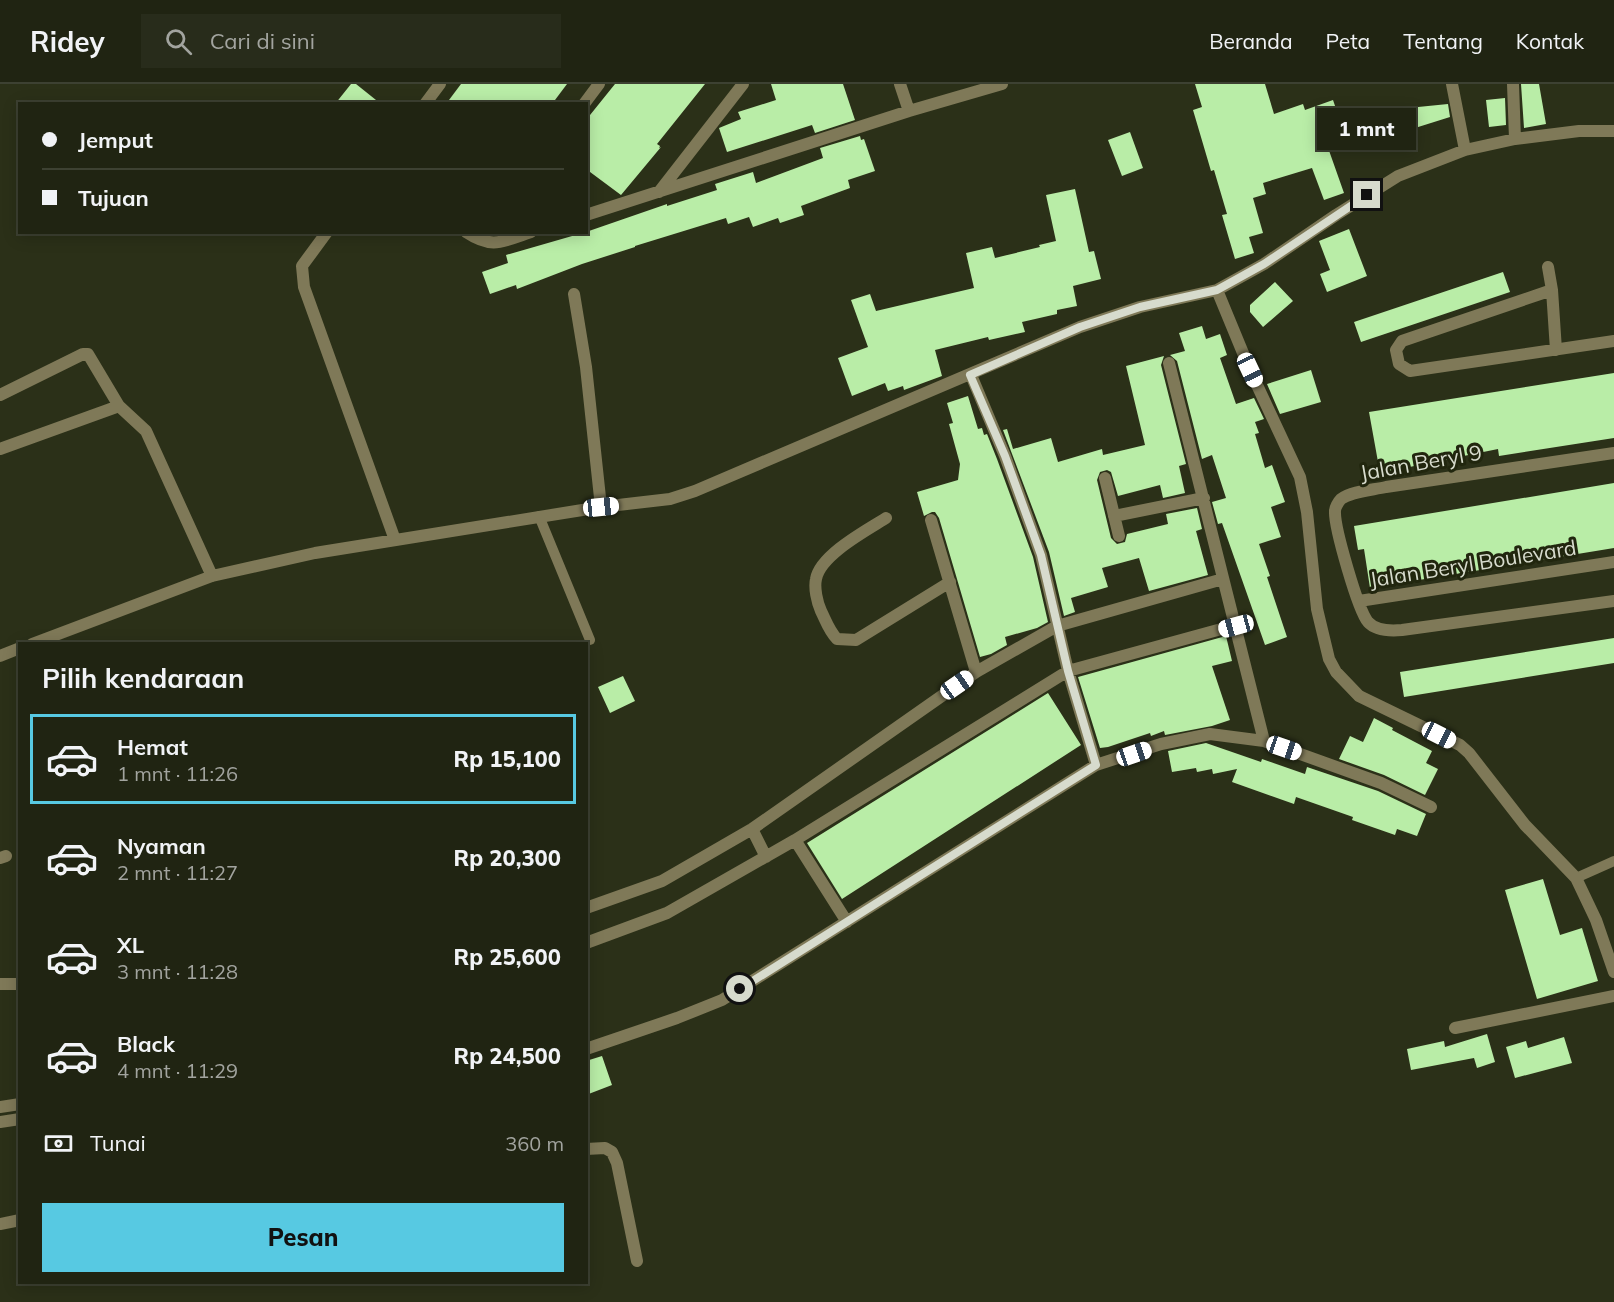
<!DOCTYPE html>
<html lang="id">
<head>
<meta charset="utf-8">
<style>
  body { margin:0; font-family:Mulish,sans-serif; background:#282c1b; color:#f1f3f6; height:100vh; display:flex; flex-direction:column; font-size:22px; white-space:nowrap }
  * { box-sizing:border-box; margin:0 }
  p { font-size:20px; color:#a2a49f }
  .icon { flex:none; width:33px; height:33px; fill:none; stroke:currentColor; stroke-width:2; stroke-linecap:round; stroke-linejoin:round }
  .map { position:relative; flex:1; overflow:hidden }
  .details { position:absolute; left:18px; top:558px; width:570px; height:642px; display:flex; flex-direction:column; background:#202412; border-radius:0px; box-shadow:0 3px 15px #0003,0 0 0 2px #3d4132 }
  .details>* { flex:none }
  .hud { position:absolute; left:18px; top:18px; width:570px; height:132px; border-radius:0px; box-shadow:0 3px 15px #0003,0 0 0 2px #3d4132; display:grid; align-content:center; height:132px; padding:0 24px; background:#202412 }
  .end { position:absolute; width:27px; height:27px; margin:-14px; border:8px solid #d7dbcd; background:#111; box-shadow:0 0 0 3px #111 }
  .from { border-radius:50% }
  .bubble { position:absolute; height:42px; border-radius:0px; background:#202412; box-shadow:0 3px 15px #0003,0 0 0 2px #3d4132; font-size:20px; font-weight:800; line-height:42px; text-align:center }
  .car { position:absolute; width:18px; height:36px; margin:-18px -9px; border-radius:8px; box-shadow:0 0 4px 2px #0007; background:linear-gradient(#fff 24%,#345 0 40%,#fff 0 76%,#345 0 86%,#fff 0) }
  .hud b { display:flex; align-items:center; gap:21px; height:57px; font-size:22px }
  .hud b+b { border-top:2px solid #3d4132 }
  .hud i { width:15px; height:15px; background:#f1f3f6 }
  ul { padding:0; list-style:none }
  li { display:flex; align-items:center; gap:18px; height:90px; margin:0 12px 9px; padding:0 12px; border:3px solid transparent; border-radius:0px }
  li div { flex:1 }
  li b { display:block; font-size:22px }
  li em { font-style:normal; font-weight:800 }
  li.on { border-color:#57c9e2 }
  li>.icon { width:54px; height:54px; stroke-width:1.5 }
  h2 { padding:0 24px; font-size:27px; line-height:72px }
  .pay { display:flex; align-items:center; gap:15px; height:66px; padding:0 24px; font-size:22px }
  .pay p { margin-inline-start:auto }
  .action { display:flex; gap:12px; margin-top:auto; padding:12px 24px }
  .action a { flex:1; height:69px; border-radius:0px; background:#57c9e2; color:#111; font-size:24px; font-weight:800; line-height:69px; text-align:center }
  header { display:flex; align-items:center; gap:36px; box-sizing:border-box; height:84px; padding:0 30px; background:#202412; border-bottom:2px solid #3d4132 }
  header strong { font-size:28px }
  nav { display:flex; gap:33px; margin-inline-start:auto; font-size:21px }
  .search { width:420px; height:54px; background:#282c1b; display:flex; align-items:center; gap:15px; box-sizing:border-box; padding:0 21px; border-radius:0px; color:#a2a49f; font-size:22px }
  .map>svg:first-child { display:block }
  .building { fill:#b9eda7 }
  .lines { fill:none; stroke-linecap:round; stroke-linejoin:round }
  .lane { stroke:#7f7958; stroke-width:10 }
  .street { stroke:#7f7958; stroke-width:12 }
  .route { stroke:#d7dbcd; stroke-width:8 }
  .labels { text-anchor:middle; stroke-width:6; stroke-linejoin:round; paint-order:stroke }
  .street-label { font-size:21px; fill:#d7dbcd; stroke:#21260e }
</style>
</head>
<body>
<header>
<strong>Ridey</strong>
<div class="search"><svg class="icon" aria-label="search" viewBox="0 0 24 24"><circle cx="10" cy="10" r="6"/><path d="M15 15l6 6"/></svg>Cari di sini</div>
<nav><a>Beranda</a><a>Peta</a><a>Tentang</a><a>Kontak</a></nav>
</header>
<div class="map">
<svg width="1614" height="1218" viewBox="0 0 1614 1218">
  <rect width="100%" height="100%" fill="#2b3018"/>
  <!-- building -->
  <path class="building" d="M351 0H356L381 20H335Z
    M461 0H567L552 20H446Z
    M615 0H705L657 60 660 62 659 64 661 63 621 111 586 85V36Z
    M771 0H843L855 36 815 49 812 41 727 68 719 44 741 35 738 28 776 16Z
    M1195 0H1265L1274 30 1303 20 1305 26 1333 16 1345 51 1326 58 1344 109 1324 116 1312 84 1263 99 1266 110 1253 114 1263 149 1249 153 1254 169 1235 175 1222 131 1227 130 1214 86 1211 87 1193 26 1202 23Z
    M1521 0H1539L1546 40 1524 44Z
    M1505 14 1506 41 1489 43 1486 16Z
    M1448 20 1450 33 1415 44 1408 24Z
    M1130 48 1143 84 1122 92 1108 56Z
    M860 52 861 56 864 55 875 87 848 96 850 104 801 122 804 131 780 139 778 134 753 143 749 133 728 140 726 134 635 162V163L582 180 517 205 516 201 490 210 482 188 508 179 506 171 586 148 667 120V122L717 106 715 100 753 88 756 99 823 74 820 64Z
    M1075 105 1089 168 1094 167 1101 195 1073 202 1077 222 1057 226V230L1022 238 1025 248 989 256 988 253 935 266 942 292 904 306 903 302 888 307 885 299 852 312 838 274 868 263 851 216 870 210 876 227 974 204 966 169 992 163 995 174 1040 163 1039 161 1056 157 1046 111Z
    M1349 145 1367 192 1327 208 1320 190 1330 186 1319 157Z
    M1503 188 1510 208 1361 258 1354 238Z
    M1275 198 1293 217 1263 243 1250 228V221Z
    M1202 242 1206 255 1220 250 1227 271 1220 274 1236 320 1254 314 1264 335 1255 338 1259 349 1255 350 1265 384 1272 381 1285 418 1271 423 1281 453 1259 460 1270 492 1267 493 1287 553 1265 561 1222 439 1218 440 1212 418 1226 414 1212 371 1202 375 1177 277 1170 271 1185 267 1179 249Z
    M1164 272 1161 281 1186 380 1179 382 1185 409 1163 414 1160 401 1118 412 1111 388 1107 386 1100 388 1097 396 1111 454 1117 460 1125 458 1127 450 1168 440 1166 430 1197 424 1202 445 1196 447 1208 491 1149 507 1139 474 1102 484 1108 503 1071 514 1075 528 1064 532 1049 468 1003 346 1007 345 1013 365 1051 354 1058 378 1102 365 1103 371 1145 361 1126 282Z
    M1311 286 1321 318 1280 330 1267 300Z
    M1614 289V354L1499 372 1498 365 1380 389 1369 328Z
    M968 312 978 345 982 344 984 351 987 350 997 375 1033 473 1048 538 1037 544 1005 553 1007 561 991 570 980 573 939 434 935 428H932L924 432 917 408 958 396 960 380 949 340 953 339 947 319Z
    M1614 399V464L1370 504 1364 465 1358 466 1354 442Z
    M1226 552 1232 577 1212 582 1230 636 1212 642 1165 651 1164 647 1151 652 1150 649 1108 663 1100 664 1078 593Z
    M1614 554V579L1404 613 1400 588Z
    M623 592 635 617 610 629 598 603Z
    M1048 609 1081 661 842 815 807 759Z
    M1374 634 1393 644 1392 646 1432 667 1426 679 1438 685 1425 711 1384 691 1339 675 1350 652 1363 658Z
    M1206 659 1261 678 1262 675 1305 690 1307 683 1378 707 1426 730 1417 752 1397 745 1395 751 1352 736 1353 733 1296 713 1294 720 1232 698 1237 685 1213 690 1212 685 1197 688 1196 684 1172 688 1168 667Z
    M1543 795 1560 851 1582 844 1598 897 1537 915 1505 806Z
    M1487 950 1495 978 1477 984 1474 974 1411 986 1407 965 1444 957 1445 963Z
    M1564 953 1572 979 1515 994 1506 963 1526 957 1528 964Z
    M602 972 612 1001 586 1011V977Z"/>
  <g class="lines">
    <!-- lane -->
    <path class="lane" d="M539 432 590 556
      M1576 794 1614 777"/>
    <!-- street -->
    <path class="street" d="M900 0 909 27
      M1452 0 1465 66
      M1513 0 1515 55
      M425 20 440 0
      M584 20 599 0
      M659 108 743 0
      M586 131 909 27 1002 0
      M327 148 302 182 304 203 395 456
      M466 148C493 166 503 157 531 148
      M1548 183 1552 206 1556 266
      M1217 206 1250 286 1300 393 1307 428 1317 525 1329 575 1336 588 1359 612 1460 661 1469 669 1525 741 1576 794 1596 836 1614 888
      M1552 206 1402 257 1396 266 1399 280 1410 287 1614 257
      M574 210 586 283 601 423
      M1169 279 1264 657
      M971 291 1005 372 1041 471 1068 587 1096 681
      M0 311 83 270H88L119 322 146 347 212 492
      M0 365 119 322
      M1614 369 1386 403C1373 406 1352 407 1341 415 1338 418 1335 424 1335 427 1334 443 1358 526 1368 538 1376 547 1391 547 1402 546L1614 517
      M1105 394 1119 452
      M1114 432 1204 414
      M886 434C867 446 820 471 816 495 814 504 817 518 821 527 826 537 829 547 837 555L856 556 950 498
      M931 436 976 588
      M1359 517 1614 478
      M32 560 212 492 315 469 601 423 670 415 695 407 1080 243 1140 223 1217 206 1264 180 1336 131 1398 92 1465 66 1515 55 1579 47H1614
      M0 572 20 564
      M752 745 766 773
      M795 756 847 838
      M0 774 6 772
      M586 824 662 797 752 745 976 588 1057 542 1223 495
      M586 859 667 829 795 756 1068 587 1236 541
      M0 900H20
      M1455 944 1614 912
      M586 965 677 934 722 916 1096 681 1161 660 1210 650 1264 657 1381 699 1431 723
      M0 1023 20 1020
      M0 1038 20 1035
      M586 1065 605 1064 612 1068 617 1079 637 1177
      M0 1140 20 1136"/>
  </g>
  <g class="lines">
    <!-- route -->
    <path class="route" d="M740 905 1096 681 1068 587 1041 471 1005 372 970 291 1080 243 1140 223 1217 206 1264 180 1367 111"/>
  </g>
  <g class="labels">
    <!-- street labels -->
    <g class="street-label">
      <text transform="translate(1421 379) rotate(-10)" y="7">Jalan Beryl 9</text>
      <text transform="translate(1473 480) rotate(-9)" y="7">Jalan Beryl Boulevard</text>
    </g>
  </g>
</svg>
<i class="end from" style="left:740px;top:905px"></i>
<i class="end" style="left:1367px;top:111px"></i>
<div class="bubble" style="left:1317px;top:24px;width:99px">1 mnt</div>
<i class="car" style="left:1250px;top:286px;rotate:155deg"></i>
<i class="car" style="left:601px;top:423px;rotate:84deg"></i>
<i class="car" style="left:1236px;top:542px;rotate:255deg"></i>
<i class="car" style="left:957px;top:601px;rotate:55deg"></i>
<i class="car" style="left:1439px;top:651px;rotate:117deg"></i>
<i class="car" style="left:1284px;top:664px;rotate:109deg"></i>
<i class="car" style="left:1134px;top:670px;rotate:71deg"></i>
<div class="hud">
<b><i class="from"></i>Jemput</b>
<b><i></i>Tujuan</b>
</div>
<section class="details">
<h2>Pilih kendaraan</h2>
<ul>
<li class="on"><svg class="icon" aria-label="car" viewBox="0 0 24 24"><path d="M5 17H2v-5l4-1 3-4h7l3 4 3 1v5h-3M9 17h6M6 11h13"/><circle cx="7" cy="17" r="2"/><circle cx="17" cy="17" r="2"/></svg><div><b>Hemat</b><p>1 mnt · 11:26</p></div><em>Rp 15,100</em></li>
<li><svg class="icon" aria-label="car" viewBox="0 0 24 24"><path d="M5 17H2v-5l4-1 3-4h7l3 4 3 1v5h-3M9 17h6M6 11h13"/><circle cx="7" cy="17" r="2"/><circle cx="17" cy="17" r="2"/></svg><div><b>Nyaman</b><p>2 mnt · 11:27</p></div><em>Rp 20,300</em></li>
<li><svg class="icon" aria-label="car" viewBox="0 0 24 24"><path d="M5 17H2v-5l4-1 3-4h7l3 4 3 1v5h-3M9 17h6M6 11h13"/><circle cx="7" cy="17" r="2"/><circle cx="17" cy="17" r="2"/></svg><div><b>XL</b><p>3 mnt · 11:28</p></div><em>Rp 25,600</em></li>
<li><svg class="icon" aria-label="car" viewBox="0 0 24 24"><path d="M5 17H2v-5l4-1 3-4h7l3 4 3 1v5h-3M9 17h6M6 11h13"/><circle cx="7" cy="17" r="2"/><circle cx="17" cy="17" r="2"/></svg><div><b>Black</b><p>4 mnt · 11:29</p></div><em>Rp 24,500</em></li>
</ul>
<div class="pay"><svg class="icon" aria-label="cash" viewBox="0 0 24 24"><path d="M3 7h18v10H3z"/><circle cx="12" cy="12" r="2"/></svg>Tunai<p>360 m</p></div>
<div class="action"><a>Pesan</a></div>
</section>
</div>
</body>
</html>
